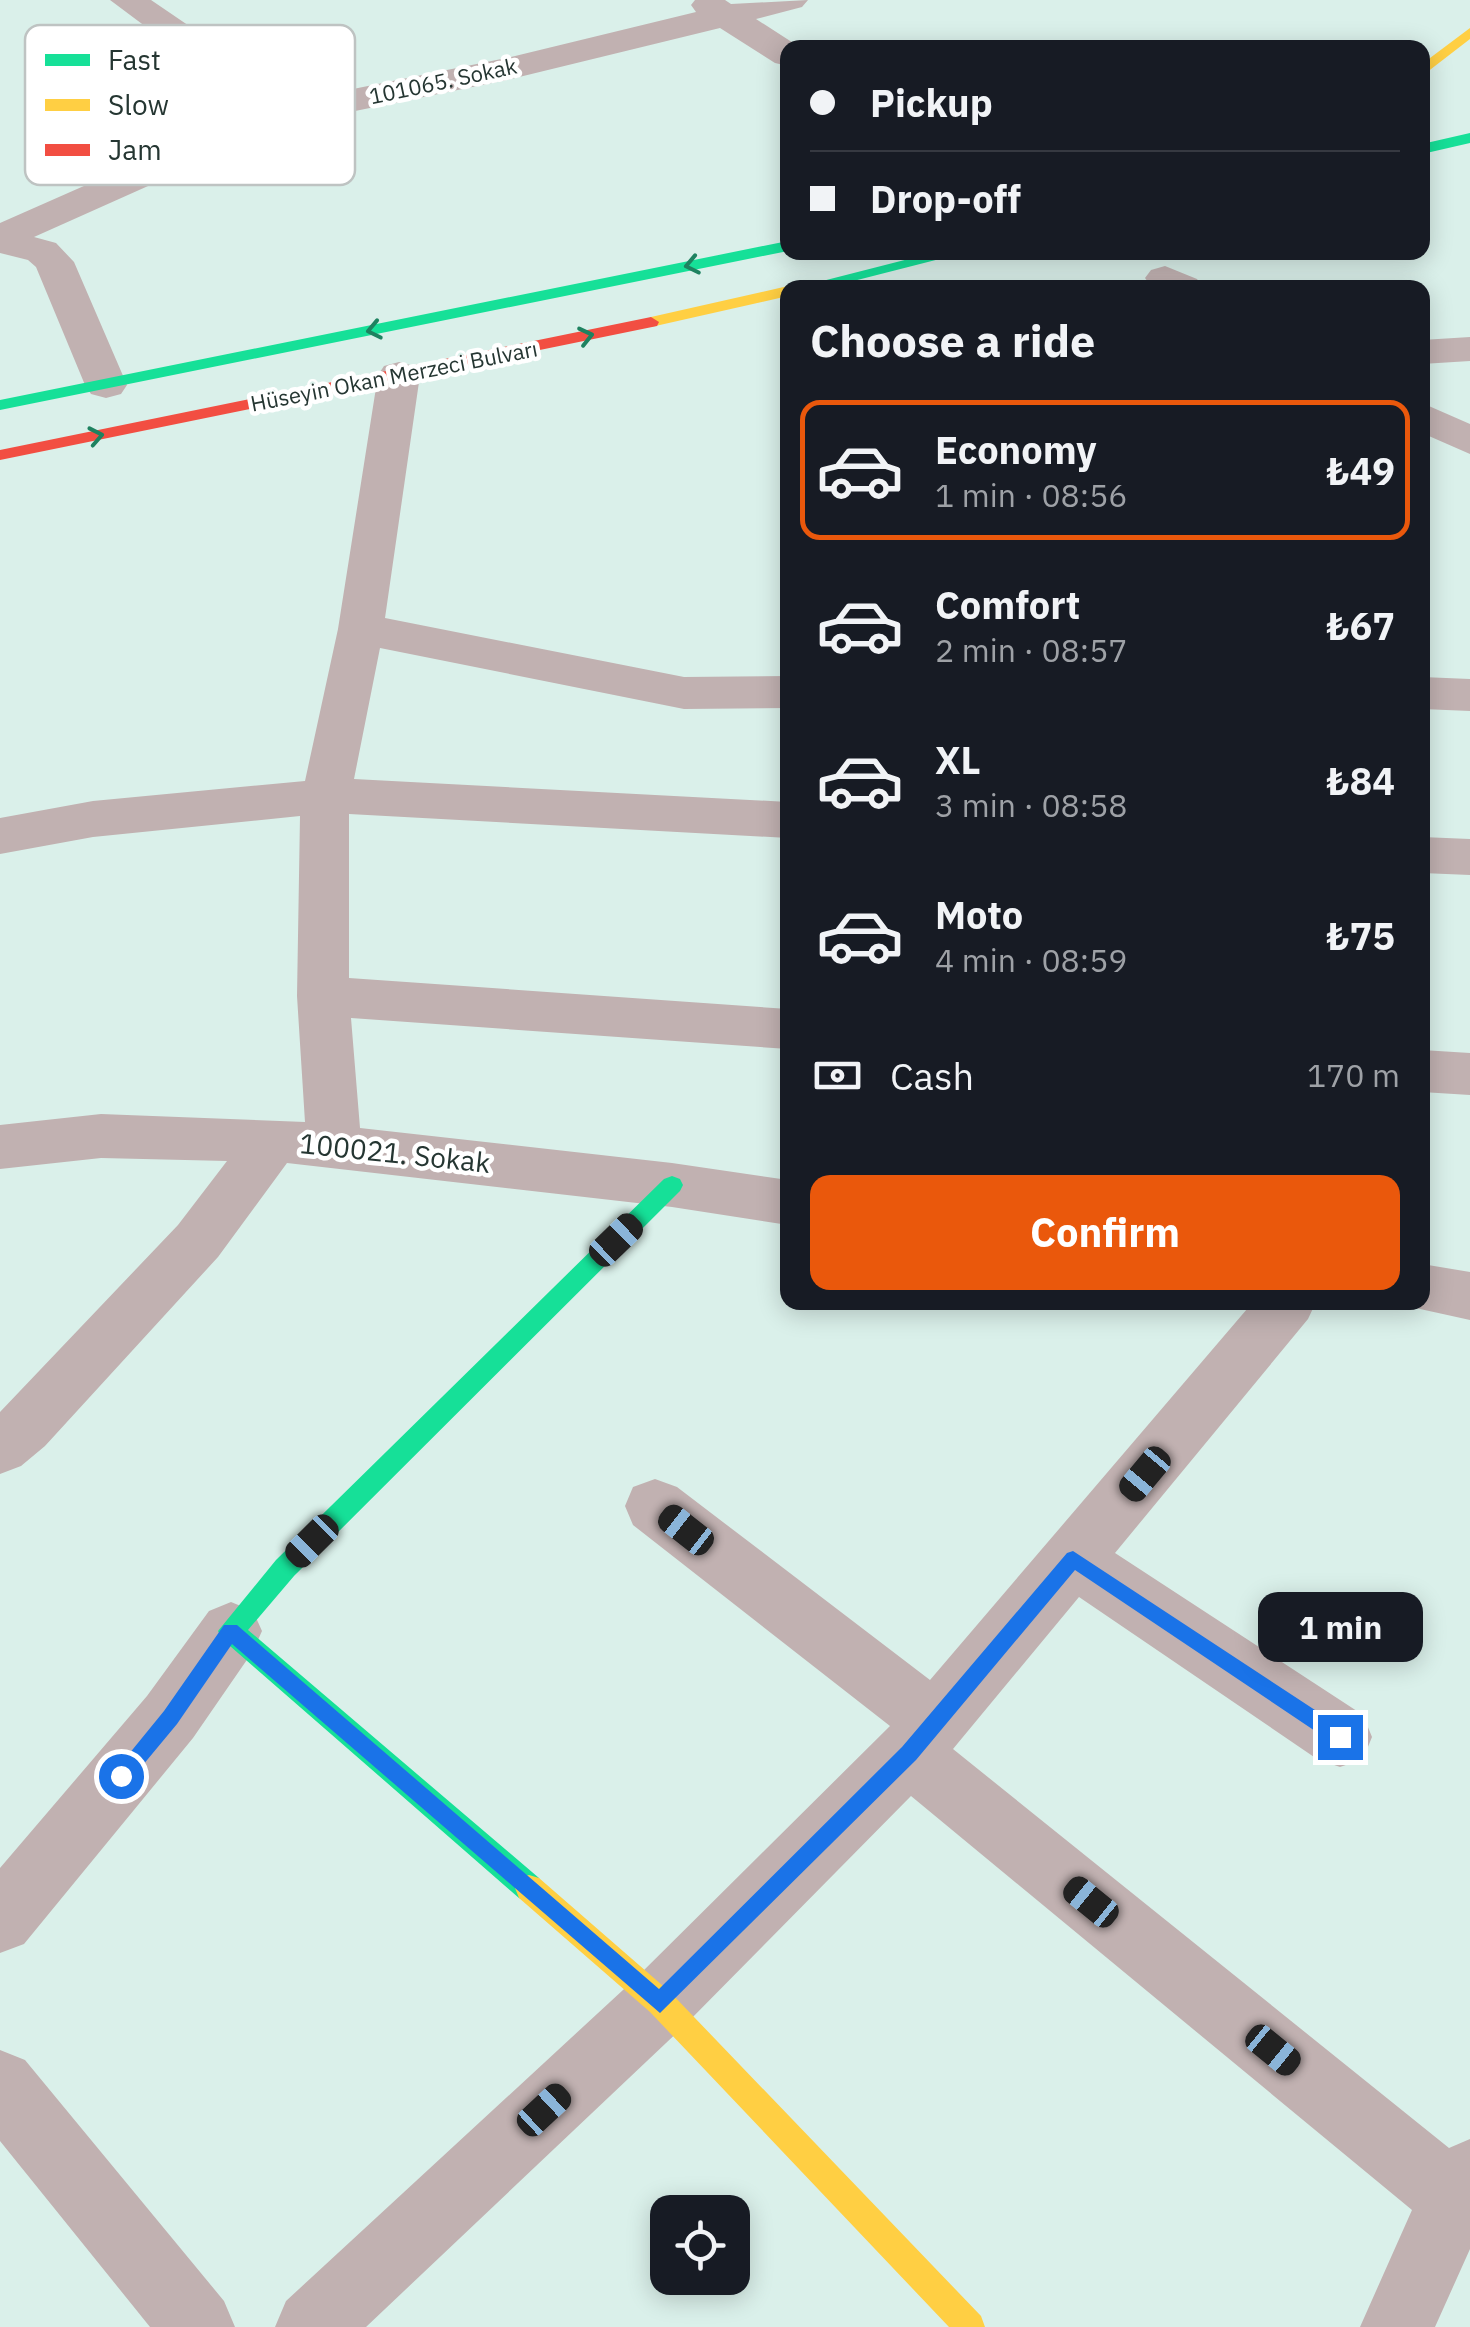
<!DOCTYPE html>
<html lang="en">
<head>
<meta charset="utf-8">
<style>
  body { margin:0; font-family:"IBM Plex Sans",sans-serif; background:#20242c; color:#f1f3f6; height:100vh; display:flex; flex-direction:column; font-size:38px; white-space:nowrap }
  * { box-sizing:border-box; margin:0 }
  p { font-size:32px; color:#9ea1a6 }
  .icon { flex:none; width:55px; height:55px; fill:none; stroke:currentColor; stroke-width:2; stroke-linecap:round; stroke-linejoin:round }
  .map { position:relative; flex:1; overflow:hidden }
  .sheet { position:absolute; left:780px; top:280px; width:650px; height:1030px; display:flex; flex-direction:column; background:#171b24; border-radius:20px; box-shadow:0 5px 25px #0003 }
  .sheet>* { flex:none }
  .top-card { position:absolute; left:780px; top:40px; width:650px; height:220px; border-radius:20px; box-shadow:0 5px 25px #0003; display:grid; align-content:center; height:220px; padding:0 30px; background:#171b24 }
  .tools { position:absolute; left:650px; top:2195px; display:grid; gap:20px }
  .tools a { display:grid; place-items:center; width:100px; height:100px; border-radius:20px; background:#171b24; box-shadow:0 5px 25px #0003; font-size:50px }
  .end { position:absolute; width:45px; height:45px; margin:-22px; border:12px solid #1a73e8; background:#fff; box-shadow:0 0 0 5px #fff }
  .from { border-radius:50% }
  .bubble { position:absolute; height:70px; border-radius:20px; background:#171b24; box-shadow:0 5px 25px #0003; font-size:32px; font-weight:800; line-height:70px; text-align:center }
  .car { position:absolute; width:30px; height:60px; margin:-30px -15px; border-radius:12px; box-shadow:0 0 8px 2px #0007; background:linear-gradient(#222 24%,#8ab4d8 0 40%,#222 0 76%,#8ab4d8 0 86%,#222 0) }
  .top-card b { display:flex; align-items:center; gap:35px; height:95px; font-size:38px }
  .top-card b+b { border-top:2px solid #363941 }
  .top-card i { width:25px; height:25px; background:#f1f3f6 }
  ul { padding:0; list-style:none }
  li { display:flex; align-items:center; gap:30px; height:140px; margin:0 20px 15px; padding:0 10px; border:5px solid transparent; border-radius:20px }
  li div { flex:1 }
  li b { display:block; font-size:38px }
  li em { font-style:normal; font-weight:800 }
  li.selected { border-color:#ea580c }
  li>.icon { width:90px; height:90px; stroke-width:1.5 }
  h2 { padding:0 30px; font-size:45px; line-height:120px }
  .pay { display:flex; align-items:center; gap:25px; height:110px; padding:0 30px; font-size:38px }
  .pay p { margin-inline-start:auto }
  .cta { display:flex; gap:20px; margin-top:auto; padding:20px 30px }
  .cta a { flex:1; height:115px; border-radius:20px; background:#ea580c; color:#fff; font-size:40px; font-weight:800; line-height:115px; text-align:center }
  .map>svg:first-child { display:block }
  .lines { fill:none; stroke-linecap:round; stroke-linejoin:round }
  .street { fill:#c1b1b1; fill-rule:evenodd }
  .fast { fill:#16e098; fill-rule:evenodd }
  .slow { fill:#ffcf43; fill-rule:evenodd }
  .jam { fill:#f24e42; fill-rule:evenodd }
  .oneway { stroke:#1e8260 }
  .route { fill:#1a73e8 }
  .labels { text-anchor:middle; stroke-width:9; stroke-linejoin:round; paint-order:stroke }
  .far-street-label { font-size:22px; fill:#253632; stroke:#fff }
  .street-label { font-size:28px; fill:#253632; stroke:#fff }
  .key { fill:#fff; stroke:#bec3c2; stroke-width:2.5 }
  .key-label { font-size:28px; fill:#253632 }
</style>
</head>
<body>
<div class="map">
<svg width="1470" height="2327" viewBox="0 0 1470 2327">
  <rect width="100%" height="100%" fill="#daf0ea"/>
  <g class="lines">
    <!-- street -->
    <path class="street" d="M110 0H151L223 49 279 104 511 57 696 12 691 5 695 0H725L731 4 808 0 802 7 756 19 801 48H788V66L775 63 720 28 511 79 282 126 34 237 56 243 74 262 127 385 121 394 106 398 91 394 85 385 36 267 28 260 0 253V223L247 114 197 65Z
      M1165 266 1197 279 1203 288 1151 286 1145 278 1151 270Z
      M1470 337V361L1422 364V340Z
      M399 362 414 366 420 375 385 618 684 677 788 676V708L684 709 380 648 354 779 788 802V838L349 814V978L788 1009V1049L351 1018 360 1128 672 1163 788 1180V1225L672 1207 287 1163 218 1257 45 1446 21 1466 0 1474V1412L178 1225 227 1161 101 1158 0 1169V1125L101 1114 305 1122 297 996 300 816 93 837 0 854V818L93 801 305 781 338 629 378 375 384 366Z
      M1422 403 1470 424V454L1422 433Z
      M1422 677 1470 679V711L1422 709Z
      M1422 837 1470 839V875L1422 873Z
      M1422 1050 1470 1053V1095L1422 1092Z
      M1422 1264 1470 1272V1320L1402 1305 1422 1302Z
      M1253 1302H1316L1308 1319 1115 1553 1363 1715 1372 1737 1363 1759 1340 1767 1317 1759 1079 1597 953 1749 1449 2148 1470 2139V2249L1435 2327H1360L1412 2210 911 1796 684 2026 366 2327H275L286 2301 636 1978 890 1726 633 1525 625 1506 633 1487 655 1479 677 1487 930 1680Z
      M231 1602 253 1611 262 1631 253 1651 193 1738 24 1944 0 1953V1868L147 1696 209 1611Z
      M0 2050 25 2060 224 2301 235 2327H150L0 2141Z"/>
    <!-- fast -->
    <path class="fast" d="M1470 133V143L1422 154V144Z
      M788 241V251L0 410V400Z
      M936 252H967L826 288H795Z
      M672 1176 680 1179 683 1185 680 1191 294 1576 248 1630 539 1878 543 1888 539 1898 529 1901 519 1898 222 1639 218 1631 276 1560 664 1179Z"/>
    <!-- slow -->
    <path class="slow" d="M1470 28V39L1422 76V64Z
      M788 286 794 288H788V296L651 327 643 322 651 317Z
      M529 1875 539 1878 670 1992 981 2316 985 2327H949L650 2012 519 1898 515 1888 519 1878Z"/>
    <!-- jam -->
    <path class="jam" d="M651 317 659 322 657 326 0 460V450Z"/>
  </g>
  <!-- one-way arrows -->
  <defs><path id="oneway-chevron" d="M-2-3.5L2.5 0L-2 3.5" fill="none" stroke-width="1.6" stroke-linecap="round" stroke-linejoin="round" transform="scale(2.5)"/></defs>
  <g class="oneway">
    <use href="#oneway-chevron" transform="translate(692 265) rotate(168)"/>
    <use href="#oneway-chevron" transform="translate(374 330) rotate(168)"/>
    <use href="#oneway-chevron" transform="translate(586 336) rotate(-13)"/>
    <use href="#oneway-chevron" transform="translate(96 436) rotate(-11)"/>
  </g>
  <!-- route -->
  <path class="route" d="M1073 1551 1347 1731V1743H1333L1075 1570 916 1760 660 2013 232 1644 177 1724 128 1783 121 1786 111 1776 164 1711 224 1625H237L659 1989 902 1747 1067 1553Z"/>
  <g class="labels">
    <!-- far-street labels -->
    <g class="far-street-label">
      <text transform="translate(443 81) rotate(-12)" y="8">101065. Sokak</text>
      <text transform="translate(394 376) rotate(-11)" y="8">Hüseyin Okan Merzeci Bulvarı</text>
    </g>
    <!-- street labels -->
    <g class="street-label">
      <text transform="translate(395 1153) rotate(6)" y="10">100021. Sokak</text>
    </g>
  </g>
  <!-- legend -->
  <rect x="25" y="25" width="330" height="160" rx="15" class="key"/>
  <rect x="45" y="54" width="45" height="12" fill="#16e098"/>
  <rect x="45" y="99" width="45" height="12" fill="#ffcf43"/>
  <rect x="45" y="144" width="45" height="12" fill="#f24e42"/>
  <g class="key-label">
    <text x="108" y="70">Fast</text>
    <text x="108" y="115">Slow</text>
    <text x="108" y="160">Jam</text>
  </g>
</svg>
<div class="tools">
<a><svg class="icon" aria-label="locate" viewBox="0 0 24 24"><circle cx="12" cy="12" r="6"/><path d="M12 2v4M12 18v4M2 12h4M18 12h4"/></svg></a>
</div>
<i class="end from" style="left:121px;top:1776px"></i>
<i class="end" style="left:1340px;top:1737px"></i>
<div class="bubble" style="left:1258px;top:1592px;width:165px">1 min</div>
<i class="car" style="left:616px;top:1240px;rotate:46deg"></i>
<i class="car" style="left:1145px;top:1474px;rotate:220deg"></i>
<i class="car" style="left:686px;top:1530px;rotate:308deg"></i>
<i class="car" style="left:312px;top:1541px;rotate:225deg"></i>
<i class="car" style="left:1091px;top:1902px;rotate:309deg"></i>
<i class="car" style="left:1273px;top:2050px;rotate:129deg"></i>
<i class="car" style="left:544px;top:2110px;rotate:47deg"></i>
<div class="top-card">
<b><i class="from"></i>Pickup</b>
<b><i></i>Drop-off</b>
</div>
<section class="sheet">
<h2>Choose a ride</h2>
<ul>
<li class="selected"><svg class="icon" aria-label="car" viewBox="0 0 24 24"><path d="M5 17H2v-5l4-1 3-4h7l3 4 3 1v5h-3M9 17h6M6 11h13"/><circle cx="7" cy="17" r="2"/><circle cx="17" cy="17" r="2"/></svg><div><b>Economy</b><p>1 min · 08:56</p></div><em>₺49</em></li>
<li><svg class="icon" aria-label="car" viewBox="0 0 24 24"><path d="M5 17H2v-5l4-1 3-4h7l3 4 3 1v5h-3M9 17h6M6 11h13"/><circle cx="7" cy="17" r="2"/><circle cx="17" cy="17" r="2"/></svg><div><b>Comfort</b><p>2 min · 08:57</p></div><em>₺67</em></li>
<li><svg class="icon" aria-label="car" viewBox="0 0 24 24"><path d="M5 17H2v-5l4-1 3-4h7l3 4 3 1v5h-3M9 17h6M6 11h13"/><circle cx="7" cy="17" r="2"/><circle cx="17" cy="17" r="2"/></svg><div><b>XL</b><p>3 min · 08:58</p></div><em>₺84</em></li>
<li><svg class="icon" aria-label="car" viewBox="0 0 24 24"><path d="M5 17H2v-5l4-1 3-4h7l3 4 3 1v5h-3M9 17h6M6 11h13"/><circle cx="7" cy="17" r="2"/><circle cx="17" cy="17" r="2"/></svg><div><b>Moto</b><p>4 min · 08:59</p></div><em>₺75</em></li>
</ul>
<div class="pay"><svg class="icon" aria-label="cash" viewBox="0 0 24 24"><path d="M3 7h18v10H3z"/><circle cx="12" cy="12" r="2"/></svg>Cash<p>170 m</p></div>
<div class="cta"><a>Confirm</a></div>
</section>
</div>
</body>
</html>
